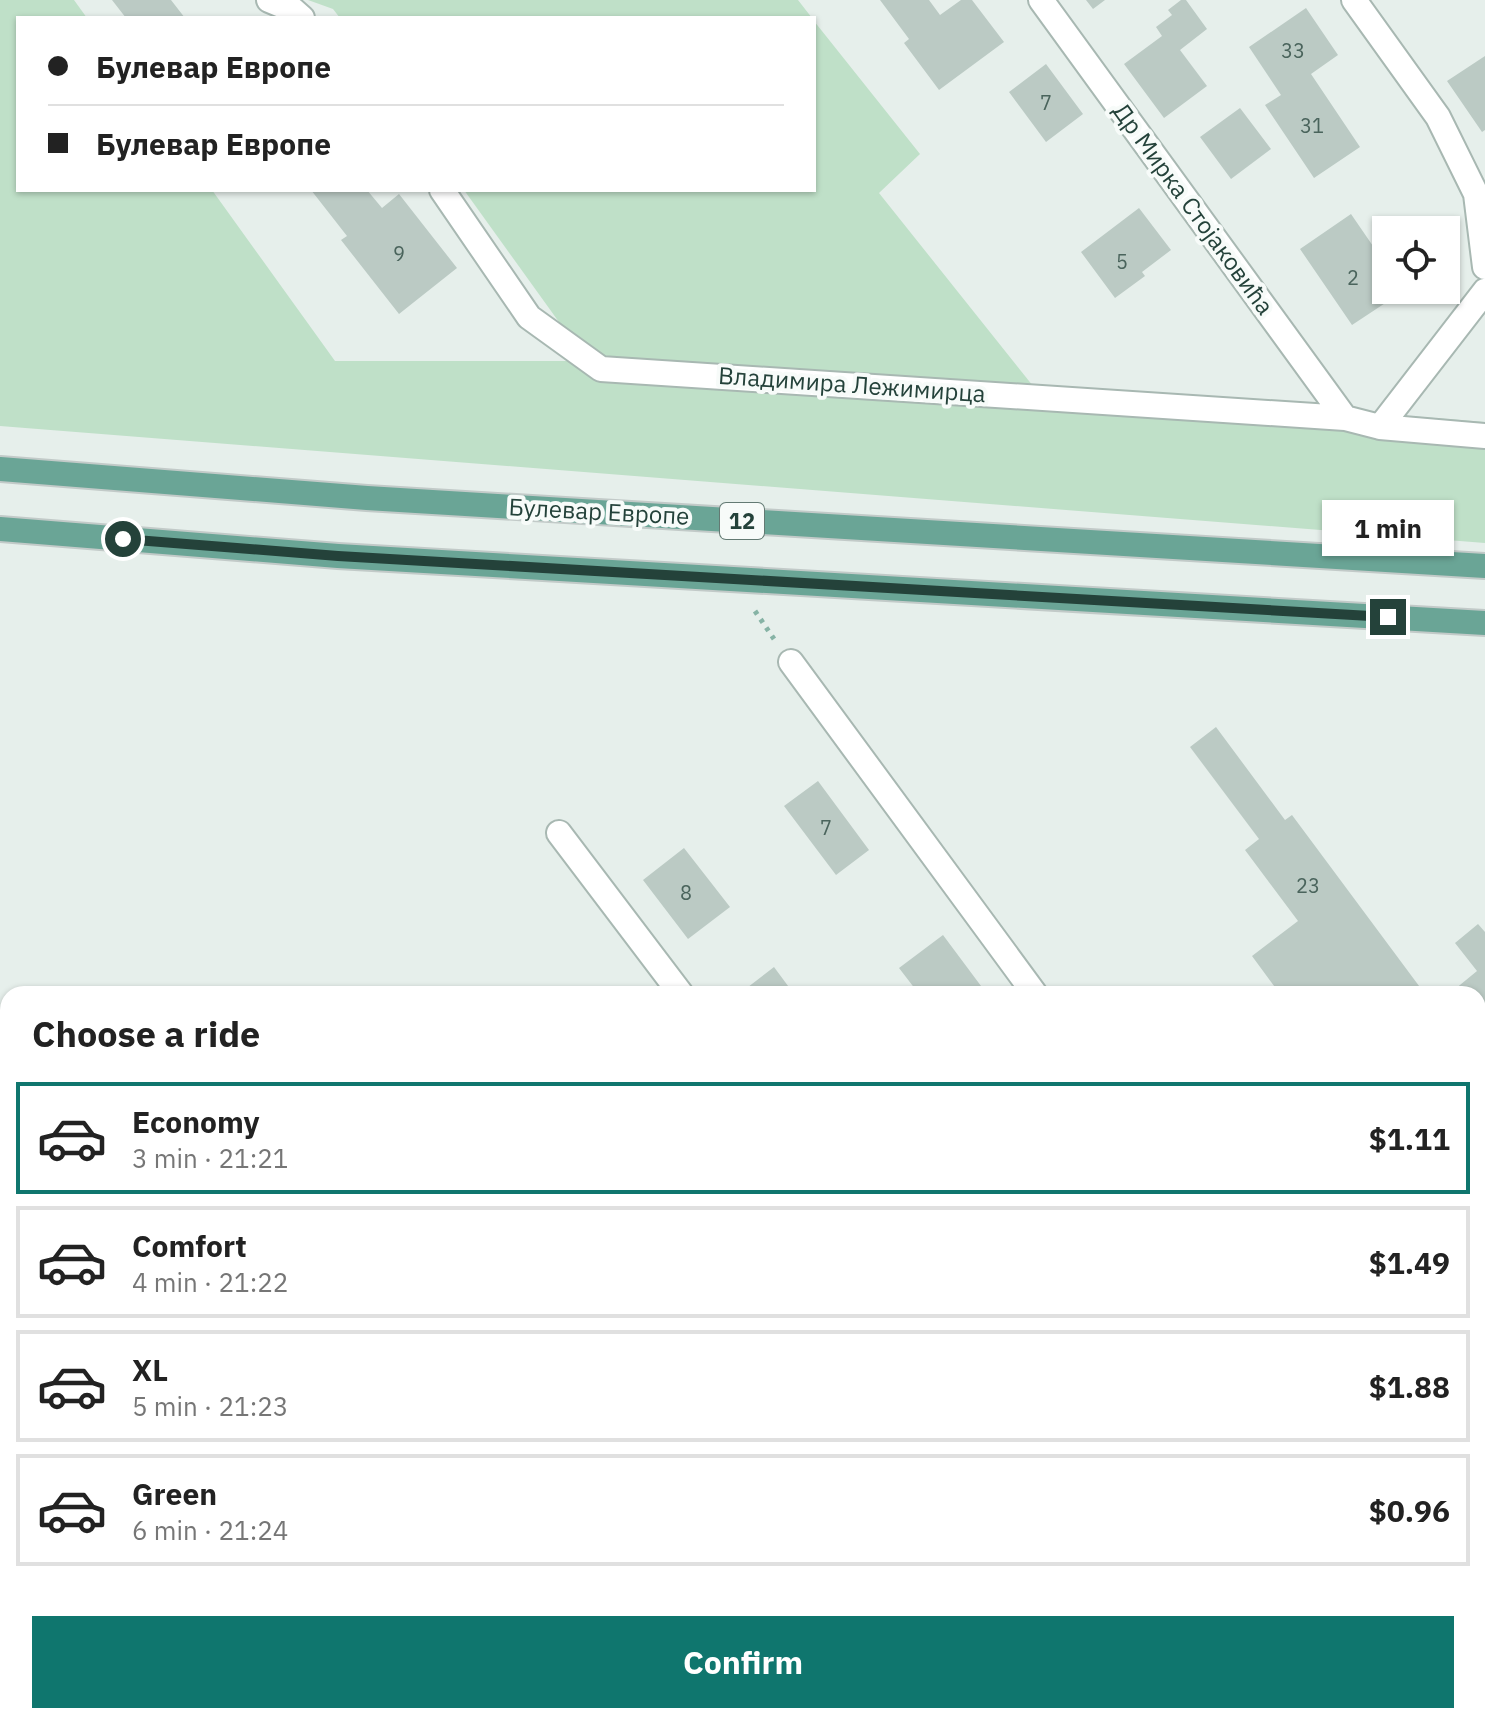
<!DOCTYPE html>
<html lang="en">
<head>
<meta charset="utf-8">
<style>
  body { margin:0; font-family:"IBM Plex Sans",sans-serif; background:#f6f6f6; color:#222; height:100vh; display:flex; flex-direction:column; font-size:30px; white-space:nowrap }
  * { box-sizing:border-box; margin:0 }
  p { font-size:26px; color:#767676 }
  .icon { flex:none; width:44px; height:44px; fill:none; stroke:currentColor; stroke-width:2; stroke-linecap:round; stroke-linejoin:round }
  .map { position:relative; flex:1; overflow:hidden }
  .sheet { position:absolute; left:0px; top:986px; width:1486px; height:738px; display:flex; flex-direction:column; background:#fff; border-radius:24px 24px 0 0; box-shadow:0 2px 6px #0004 }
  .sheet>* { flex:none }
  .banner { position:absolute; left:16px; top:16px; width:800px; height:176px; border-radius:0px; box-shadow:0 2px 6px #0004; display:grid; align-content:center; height:176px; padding:0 32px; background:#fff }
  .tools { position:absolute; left:1372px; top:216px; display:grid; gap:16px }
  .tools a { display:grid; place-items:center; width:88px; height:88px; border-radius:0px; background:#fff; box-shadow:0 2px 6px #0004; font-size:40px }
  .end { position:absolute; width:36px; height:36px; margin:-18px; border:10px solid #24423a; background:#fff; box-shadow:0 0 0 4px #fff }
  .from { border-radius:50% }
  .bubble { position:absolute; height:56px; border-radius:0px; background:#fff; box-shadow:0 2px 6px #0004; font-size:26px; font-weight:700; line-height:56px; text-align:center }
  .banner b { display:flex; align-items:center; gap:28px; height:76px; font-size:30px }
  .banner b+b { border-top:2px solid #e0e0e0 }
  .banner i { width:20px; height:20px; background:#222 }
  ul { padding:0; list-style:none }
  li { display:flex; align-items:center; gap:24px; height:112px; margin:0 16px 12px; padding:0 16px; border:4px solid #e0e0e0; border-radius:0px }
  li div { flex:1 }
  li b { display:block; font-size:30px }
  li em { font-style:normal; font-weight:700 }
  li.active { border-color:#0f766e }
  li>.icon { width:72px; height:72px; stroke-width:1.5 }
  h2 { padding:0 32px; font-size:36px; line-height:96px }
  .button { display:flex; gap:16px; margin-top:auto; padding:16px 32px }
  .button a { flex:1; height:92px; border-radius:0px; background:#0f766e; color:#fff; font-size:32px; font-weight:700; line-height:92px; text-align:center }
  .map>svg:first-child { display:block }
  .green { fill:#bfe0c8 }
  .building { fill:#bbcac4 }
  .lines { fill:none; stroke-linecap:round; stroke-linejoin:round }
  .minor-casing { stroke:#a8b8b2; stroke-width:28 }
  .primary-casing { stroke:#c2cac8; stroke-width:28 }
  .path { stroke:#86b3a5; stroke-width:5; stroke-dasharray:4 6; stroke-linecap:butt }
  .minor { stroke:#fff; stroke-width:24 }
  .primary { stroke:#6aa596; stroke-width:24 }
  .route { stroke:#24423a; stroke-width:10 }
  .labels { text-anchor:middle; stroke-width:8; stroke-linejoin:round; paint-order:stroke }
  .number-label { font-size:20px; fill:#4a645c }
  .shield { fill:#f7fbf9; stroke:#637a73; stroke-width:2 }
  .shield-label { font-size:22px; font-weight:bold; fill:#24423a }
  .street-label { font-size:24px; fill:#24423a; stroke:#f7fbf9 }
</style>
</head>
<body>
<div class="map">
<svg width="1485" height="1723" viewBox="0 0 1485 1723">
  <rect width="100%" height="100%" fill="#e6efeb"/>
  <!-- green -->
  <path class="green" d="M0 0H74L87 18H18V190H212L335 361H587L464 190H814V21L920 154 879 193 1033 386 1485 422V543L0 426Z
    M308 0H798L812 18H340L333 9Z"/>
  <!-- building -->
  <path class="building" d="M112 0H171L185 18H126Z
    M880 0H929L940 15 961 0H972L1004 42 939 90 904 43 909 39Z
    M1086 0H1105L1093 9Z
    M1181 0H1186L1207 29 1180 50 1207 86 1164 118 1124 64 1162 36 1156 27 1172 15 1168 10Z
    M1306 8 1338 55 1311 74 1360 147 1314 178 1265 105 1281 95 1249 47Z
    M1485 56V130L1482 132 1447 81Z
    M1046 64 1083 114 1046 142 1009 92Z
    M1240 108 1271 149 1231 179 1200 137Z
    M311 190H367L382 208 399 194 457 268 399 314 341 240 347 236Z
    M1139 208 1171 250 1142 272 1145 276 1115 298 1081 252Z
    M1351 214 1386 265V290H1405L1352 325 1300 249Z
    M1216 727 1285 820 1292 815 1425 994H1280L1252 956 1298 921 1245 850 1259 839 1190 747Z
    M818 781 869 850 836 875 784 806Z
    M684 848 730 907 688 939 643 880Z
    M1478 924 1485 932V1041L1478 1032V994H1449L1477 971 1455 943Z
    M943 935 984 990 980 994H919L899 968Z
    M774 967 794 994H739Z
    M1485 1568V1606L1478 1607V1569Z
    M1478 1693H1485V1723H1455L1454 1716H1478Z
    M56 1716H140L141 1718 135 1723H62Z
    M410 1716H449L440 1723H401Z
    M673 1716H718L710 1723H678Z
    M1331 1716V1723H1273L1272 1721Z
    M1417 1716 1418 1723H1358V1721Z"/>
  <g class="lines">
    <!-- minor casing -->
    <g class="minor-casing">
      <path id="minor" d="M269 0 293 10 302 18
        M1041 0 1345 418
        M1354 0 1438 117 1476 194 1485 267
        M442 190 529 317 601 369 1345 418 1380 427 1485 291
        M1380 427 1485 436
        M791 662 1035 994
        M559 833 681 994
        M1478 1145 1485 1138
        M1478 1671 1485 1670
        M207 1723 216 1716
        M558 1723 566 1716
        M791 1723 799 1716
        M856 1723 939 1716"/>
    </g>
    <!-- primary casing -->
    <g class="primary-casing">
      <path id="primary" d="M0 469 367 498 1485 566
        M0 529 338 556 1485 623"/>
    </g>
    <!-- path -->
    <path class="path" d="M755 611 774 639"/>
    <!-- minor -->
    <use href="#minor" class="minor"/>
    <!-- primary -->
    <use href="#primary" class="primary"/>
  </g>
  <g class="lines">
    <!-- route -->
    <path class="route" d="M123 539 338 556 1388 617"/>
  </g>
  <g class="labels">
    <!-- number labels -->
    <g class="number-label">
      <text x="1293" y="58">33</text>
      <text x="1046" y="110">7</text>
      <text x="1312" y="133">31</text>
      <text x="399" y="261">9</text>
      <text x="1122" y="269">5</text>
      <text x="1353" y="285">2</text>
      <text x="826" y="835">7</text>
      <text x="1308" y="893">23</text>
      <text x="686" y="900">8</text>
    </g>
    <!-- shield labels -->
    <rect class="shield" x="720" y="503" width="44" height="36" rx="6"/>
    <g class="shield-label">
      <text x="742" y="529">12</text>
    </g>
    <!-- street labels -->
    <g class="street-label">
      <text transform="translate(1193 209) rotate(54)" y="8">Др Мирка Стојаковића</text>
      <text transform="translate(852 385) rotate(4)" y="8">Владимира Лежимирца</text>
      <text transform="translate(599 512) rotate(3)" y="8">Булевар Европе</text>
    </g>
  </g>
</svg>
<div class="tools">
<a><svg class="icon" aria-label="locate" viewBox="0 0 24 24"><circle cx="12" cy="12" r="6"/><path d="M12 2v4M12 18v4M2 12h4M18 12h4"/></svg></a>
</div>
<i class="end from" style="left:123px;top:539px"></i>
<i class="end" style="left:1388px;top:617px"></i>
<div class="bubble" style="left:1322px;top:500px;width:132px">1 min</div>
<div class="banner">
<b><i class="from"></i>Булевар Европе</b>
<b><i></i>Булевар Европе</b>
</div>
<section class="sheet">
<h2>Choose a ride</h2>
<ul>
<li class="active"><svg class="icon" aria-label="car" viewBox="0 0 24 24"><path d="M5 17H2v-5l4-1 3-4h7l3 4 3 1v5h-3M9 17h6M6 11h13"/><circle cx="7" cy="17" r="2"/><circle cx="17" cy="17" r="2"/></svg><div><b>Economy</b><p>3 min · 21:21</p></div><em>$1.11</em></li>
<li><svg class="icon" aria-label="car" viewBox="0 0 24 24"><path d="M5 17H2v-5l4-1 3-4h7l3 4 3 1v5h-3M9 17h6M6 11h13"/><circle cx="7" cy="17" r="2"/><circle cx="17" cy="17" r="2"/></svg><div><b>Comfort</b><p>4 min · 21:22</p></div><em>$1.49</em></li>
<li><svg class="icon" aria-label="car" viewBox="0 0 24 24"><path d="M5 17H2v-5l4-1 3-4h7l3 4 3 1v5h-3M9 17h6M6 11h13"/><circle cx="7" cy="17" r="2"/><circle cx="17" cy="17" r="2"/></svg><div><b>XL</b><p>5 min · 21:23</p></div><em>$1.88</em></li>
<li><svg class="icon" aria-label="car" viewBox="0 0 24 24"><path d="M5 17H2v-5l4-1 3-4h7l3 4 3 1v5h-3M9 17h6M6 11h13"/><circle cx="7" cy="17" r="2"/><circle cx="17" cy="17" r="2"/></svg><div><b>Green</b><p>6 min · 21:24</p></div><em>$0.96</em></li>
</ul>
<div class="button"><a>Confirm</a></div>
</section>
</div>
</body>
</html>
